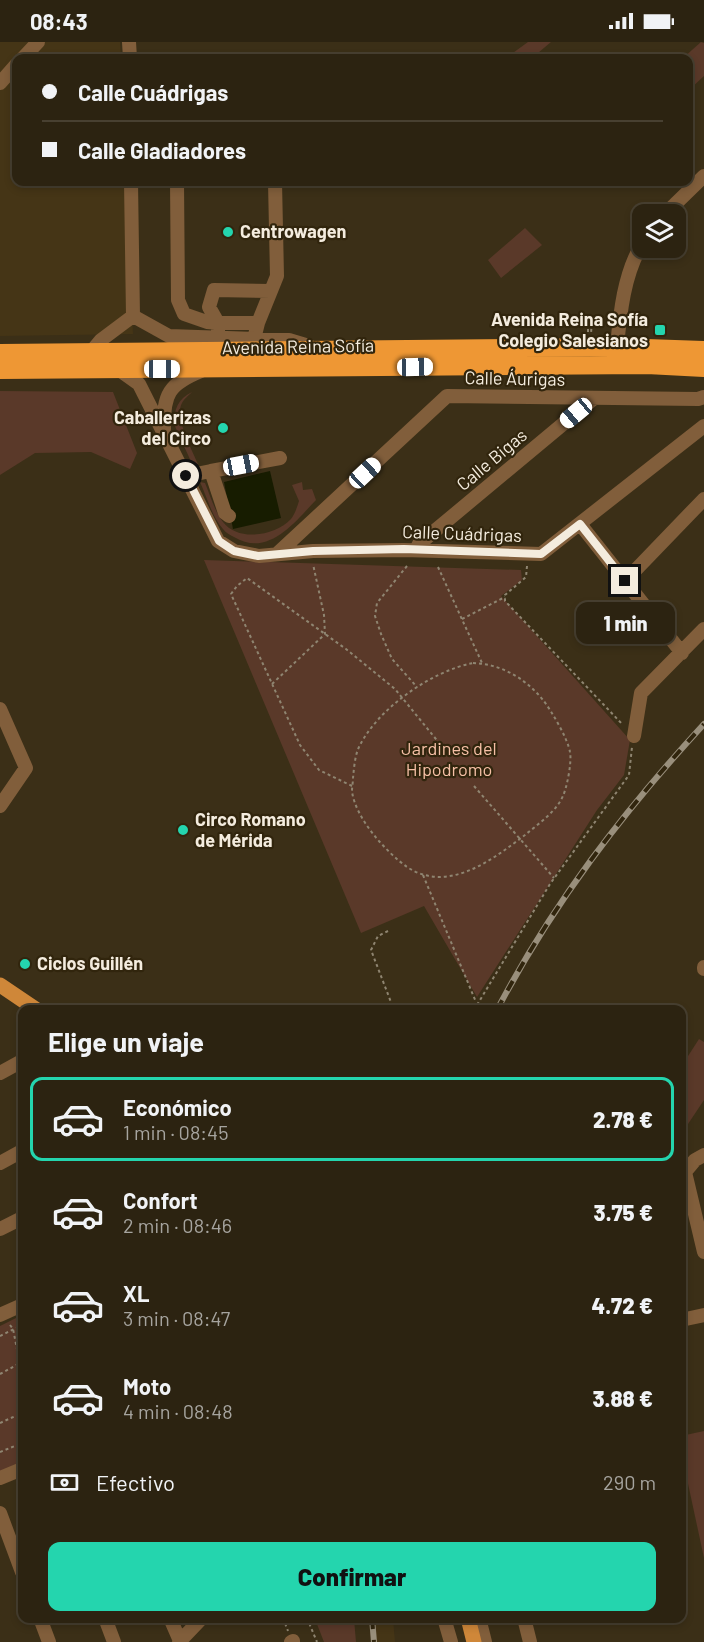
<!DOCTYPE html>
<html lang="es">
<head>
<meta charset="utf-8">
<style>
  body { margin:0; font-family:Barlow,sans-serif; background:#382f1f; color:#f1f3f6; height:100vh; display:flex; flex-direction:column; font-size:22px; white-space:nowrap }
  * { box-sizing:border-box; margin:0 }
  p { font-size:20px; color:#a6a49f }
  .icon { flex:none; width:33px; height:33px; fill:none; stroke:currentColor; stroke-width:2; stroke-linecap:round; stroke-linejoin:round }
  .map { position:relative; flex:1; overflow:hidden }
  .details { position:absolute; left:18px; top:963px; width:668px; height:618px; display:flex; flex-direction:column; background:#2c2311; border-radius:12px; box-shadow:0 3px 9px #0003,0 0 0 2px #484031 }
  .details>* { flex:none }
  .guide { position:absolute; left:12px; top:12px; width:681px; height:132px; border-radius:12px; box-shadow:0 3px 9px #0003,0 0 0 2px #484031; display:grid; align-content:center; height:132px; padding:0 30px; background:#2c2311 }
  .tools { position:absolute; left:632px; top:162px; display:grid; gap:12px }
  .tools a { display:grid; place-items:center; width:54px; height:54px; border-radius:12px; background:#2c2311; box-shadow:0 3px 9px #0003,0 0 0 2px #484031; font-size:30px }
  .end { position:absolute; width:27px; height:27px; margin:-14px; border:8px solid #f4ecde; background:#111; box-shadow:0 0 0 3px #111 }
  .from { border-radius:50% }
  .bubble { position:absolute; height:42px; border-radius:12px; background:#2c2311; box-shadow:0 3px 9px #0003,0 0 0 2px #484031; font-size:20px; font-weight:800; line-height:42px; text-align:center }
  .car { position:absolute; width:18px; height:36px; margin:-18px -9px; border-radius:8px; box-shadow:0 0 4px 2px #0007; background:linear-gradient(#fff 24%,#345 0 40%,#fff 0 76%,#345 0 86%,#fff 0) }
  .guide b { display:flex; align-items:center; gap:21px; height:57px; font-size:22px }
  .guide b+b { border-top:2px solid #484031 }
  .guide i { width:15px; height:15px; background:#f1f3f6 }
  ul { padding:0; list-style:none }
  li { display:flex; align-items:center; gap:18px; height:84px; margin:0 12px 9px; padding:0 18px; border:3px solid transparent; border-radius:12px }
  li div { flex:1 }
  li b { display:block; font-size:22px }
  li em { font-style:normal; font-weight:800 }
  li.active { border-color:#24d5ae }
  li>.icon { width:54px; height:54px; stroke-width:1.5 }
  h2 { padding:0 30px; font-size:27px; line-height:72px }
  .pay { display:flex; align-items:center; gap:15px; height:66px; padding:0 30px; font-size:22px }
  .pay p { margin-inline-start:auto }
  .primary-button { display:flex; gap:12px; margin-top:auto; padding:12px 30px }
  .primary-button a { flex:1; height:69px; border-radius:12px; background:#24d5ae; color:#111; font-size:24px; font-weight:800; line-height:69px; text-align:center }
  .status { display:flex; justify-content:space-between; align-items:center; height:42px; padding:0 30px; background:#2c2311; direction:ltr }
  .status svg { height:16px; fill:currentColor }
  .map>svg:first-child { display:block }
  .built { fill:#453516 }
  .green { fill:#5a3929 }
  .water { fill:#171c00 }
  .lines { fill:none; stroke-linecap:round; stroke-linejoin:round }
  .path { stroke:#8f8571; stroke-width:2; stroke-dasharray:3 3; stroke-linecap:butt }
  .minor { stroke:#815e3b; stroke-width:14 }
  .major { stroke:#cf8739; stroke-width:15 }
  .highway { stroke:#ee9734; stroke-width:18 }
  .rail-casing { stroke:#998f7c; stroke-width:6 }
  .rail { stroke:#31250d; stroke-width:4; stroke-dasharray:11; stroke-linecap:butt }
  .route { stroke:#f4ecde; stroke-width:8 }
  .poi-dot { fill:#24d5ae; stroke:#31250d; stroke-width:2 }
  .labels { text-anchor:middle; stroke-width:4.5; stroke-linejoin:round; paint-order:stroke }
  .poi-label { font-size:18px; font-weight:bold; fill:#f4ecde; stroke:#31250d; text-anchor:start }
  .street-label { font-size:18px; fill:#f4ecde; stroke:#31250d }
  .park-label { font-size:18px; fill:#f6c0a6; stroke:#31250d }
</style>
</head>
<body>
<div class="status"><b>08:43</b><svg viewBox="0 0 49 12"><path d="M0 12V9h3v3zM5 12V6h3v6zM10 12V3h3v9zM15 12V0h3v12zM26 1h20v11H26zM47 4h2v5h-2z"/></svg></div>
<div class="map">
<svg width="704" height="1600" viewBox="0 0 704 1600">
  <rect width="100%" height="100%" fill="#3b2f17"/>
  <!-- built -->
  <path class="built" d="M0 0H120L121 16H16V140H126L133 292 0 294Z
    M372 1577H393L395 1600H373Z"/>
  <!-- green -->
  <path class="green" d="M528 0H551L532 16H506Z
    M701 0 704 1V34L689 48 688 16H683Z
    M525 186 542 203 501 236 488 218Z
    M0 349 113 350 137 411 130 427 91 410 35 411 0 433Z
    M192 350C189 353 184 357 182 361 174 375 192 408 198 422L193 424 174 382C174 367 178 357 192 350Z
    M200 440 205 441C210 453 215 470 223 480 238 500 275 494 291 477 295 472 297 465 299 459L292 443 302 440 303 448 312 447 316 458C295 480 268 516 234 495 230 493 226 491 223 487 212 475 207 455 200 440Z
    M204 518 521 528 522 538 501 554 630 698 624 733 597 768 477 955 424 864 361 891Z
    M699 997 704 1000V1058L686 1085 681 1081V1025Z
    M22 1273V1422L0 1431V1284Z
    M704 1389V1516L681 1409V1394Z
    M315 1577H354L356 1600H324Z"/>
  <!-- water -->
  <path class="water" d="M270 429 281 476 233 487 224 440Z"/>
  <g class="lines">
    <!-- path -->
    <path class="path" d="M588 278 592 279 591 291
      M588 290V278
      M407 524 377 561 375 574 381 592 392 617 417 645
      M527 524 526 535 505 553V559L623 683
      M438 525 482 621
      M462 577 505 555
      M473 621C501 622 525 636 543 658 551 668 568 697 570 710 572 720 567 745 563 754 556 770 538 782 525 793 492 818 448 852 407 825 386 810 355 776 352 749 352 745 353 740 353 736 354 726 355 713 359 705 378 666 432 629 473 621Z
      M272 642 325 592 324 573 313 522
      M352 744 319 728 300 703 231 552 237 544 247 536 346 607 395 647 449 713
      M474 744 554 836
      M423 833 476 960
      M388 889 378 894 371 908 394 968
      M474 968 550 842 629 733 632 705
      M10 1283 13 1287 22 1332
      M0 1294 22 1283
      M0 1332 22 1320
      M0 1381 22 1371
      M0 1410 22 1401
      M283 1576 288 1589
      M307 1576 317 1600"/>
    <!-- minor -->
    <path class="minor" d="M129 0 130 16
      M23 16 38 0
      M0 41 16 23
      M131 140 133 274
      M177 140 178 258 184 272 207 280 218 281V295
      M665 172 704 134
      M675 203 678 205
      M258 281H218L209 265 214 248 270 249
      M254 297 258 281 277 234 275 140
      M617 305C620 271 624 232 642 202
      M91 310 101 298 133 274 169 294 289 298 309 304
      M118 327 139 342 218 499 234 509 259 514 313 509 404 508 541 512 704 384
      M164 387C163 352 169 342 201 329
      M211 429 280 416
      M186 434 211 429 225 471 229 474
      M580 482 682 611
      M416 508 419 502 593 357
      M278 511 447 354 698 357 704 355
      M625 539 704 457
      M0 667 26 726 0 764
      M634 694 641 651 704 587
      M704 925V927
      M0 1031 22 1019
      M704 1113 695 1118 685 1130 704 1210
      M0 1121 22 1109
      M0 1187 22 1176
      M0 1273 22 1263
      M681 1278 704 1273
      M0 1436 22 1427
      M0 1471 22 1530
      M40 1576 49 1600
      M105 1576 114 1600
      M170 1576 180 1599
      M444 1576 451 1600
      M479 1576 485 1600
      M524 1576 530 1600
      M179 1600 202 1576
      M291 1600 293 1599"/>
    <!-- major -->
    <path class="major" d="M0 943 37 968
      M468 1576 474 1600"/>
    <!-- highway -->
    <path class="highway" d="M0 311 617 305 704 308
      M0 328 647 323 704 326"/>
    <!-- rail casing -->
    <g class="rail-casing">
      <path id="rail" d="M497 968C553 861 623 770 704 682
        M372 1576 374 1600"/>
    </g>
    <!-- rail -->
    <use href="#rail" class="rail"/>
  </g>
  <g class="lines">
    <!-- route -->
    <path class="route" d="M186 434 219 499 234 509 258 514 313 509 404 507 541 512 580 482 625 539"/>
  </g>
  <!-- markers -->
  <g class="poi-dot">
    <circle cx="228" cy="190" r="6"/>
    <rect x="654" y="282" width="12" height="12" rx="3"/>
    <circle cx="223" cy="386" r="6"/>
    <circle cx="183" cy="788" r="6"/>
    <circle cx="25" cy="922" r="6"/>
  </g>
  <g class="labels">
    <!-- poi labels -->
    <g class="poi-label">
      <text x="240" y="196">Centrowagen</text>
      <text x="648" y="284" text-anchor="end">Avenida Reina Sofía<tspan x="648" dy="21">Colegio Salesianos</tspan></text>
      <text x="211" y="382" text-anchor="end">Caballerizas<tspan x="211" dy="21">del Circo</tspan></text>
      <text x="195" y="784">Circo Romano<tspan x="195" dy="21">de Mérida</tspan></text>
      <text x="37" y="928">Ciclos Guillén</text>
    </g>
    <!-- street labels -->
    <g class="street-label">
      <text transform="translate(298 305) rotate(-1)" y="6">Avenida Reina Sofía</text>
      <text transform="translate(515 337) rotate(1)" y="6">Calle Áurigas</text>
      <text transform="translate(492 418) rotate(-40)" y="6">Calle Bigas</text>
      <text transform="translate(462 492) rotate(2)" y="6">Calle Cuádrigas</text>
    </g>
    <!-- park labels -->
    <g class="park-label">
      <text x="449" y="713">Jardines del<tspan x="449" dy="21">Hipodromo</tspan></text>
    </g>
  </g>
</svg>
<div class="tools">
<a><svg class="icon" aria-label="layers" viewBox="0 0 24 24"><path d="M12 4l9 5-9 5-9-5zM3 14l9 5 9-5"/></svg></a>
</div>
<i class="end from" style="left:186px;top:434px"></i>
<i class="end" style="left:625px;top:539px"></i>
<div class="bubble" style="left:576px;top:560px;width:99px">1 min</div>
<i class="car" style="left:415px;top:325px;rotate:89deg"></i>
<i class="car" style="left:162px;top:327px;rotate:90deg"></i>
<i class="car" style="left:576px;top:371px;rotate:230deg"></i>
<i class="car" style="left:241px;top:423px;rotate:79deg"></i>
<i class="car" style="left:365px;top:431px;rotate:47deg"></i>
<div class="guide">
<b><i class="from"></i>Calle Cuádrigas</b>
<b><i></i>Calle Gladiadores</b>
</div>
<section class="details">
<h2>Elige un viaje</h2>
<ul>
<li class="active"><svg class="icon" aria-label="car" viewBox="0 0 24 24"><path d="M5 17H2v-5l4-1 3-4h7l3 4 3 1v5h-3M9 17h6M6 11h13"/><circle cx="7" cy="17" r="2"/><circle cx="17" cy="17" r="2"/></svg><div><b>Económico</b><p>1 min · 08:45</p></div><em>2.78 €</em></li>
<li><svg class="icon" aria-label="car" viewBox="0 0 24 24"><path d="M5 17H2v-5l4-1 3-4h7l3 4 3 1v5h-3M9 17h6M6 11h13"/><circle cx="7" cy="17" r="2"/><circle cx="17" cy="17" r="2"/></svg><div><b>Confort</b><p>2 min · 08:46</p></div><em>3.75 €</em></li>
<li><svg class="icon" aria-label="car" viewBox="0 0 24 24"><path d="M5 17H2v-5l4-1 3-4h7l3 4 3 1v5h-3M9 17h6M6 11h13"/><circle cx="7" cy="17" r="2"/><circle cx="17" cy="17" r="2"/></svg><div><b>XL</b><p>3 min · 08:47</p></div><em>4.72 €</em></li>
<li><svg class="icon" aria-label="car" viewBox="0 0 24 24"><path d="M5 17H2v-5l4-1 3-4h7l3 4 3 1v5h-3M9 17h6M6 11h13"/><circle cx="7" cy="17" r="2"/><circle cx="17" cy="17" r="2"/></svg><div><b>Moto</b><p>4 min · 08:48</p></div><em>3.88 €</em></li>
</ul>
<div class="pay"><svg class="icon" aria-label="cash" viewBox="0 0 24 24"><path d="M3 7h18v10H3z"/><circle cx="12" cy="12" r="2"/></svg>Efectivo<p>290 m</p></div>
<div class="primary-button"><a>Confirmar</a></div>
</section>
</div>
</body>
</html>
